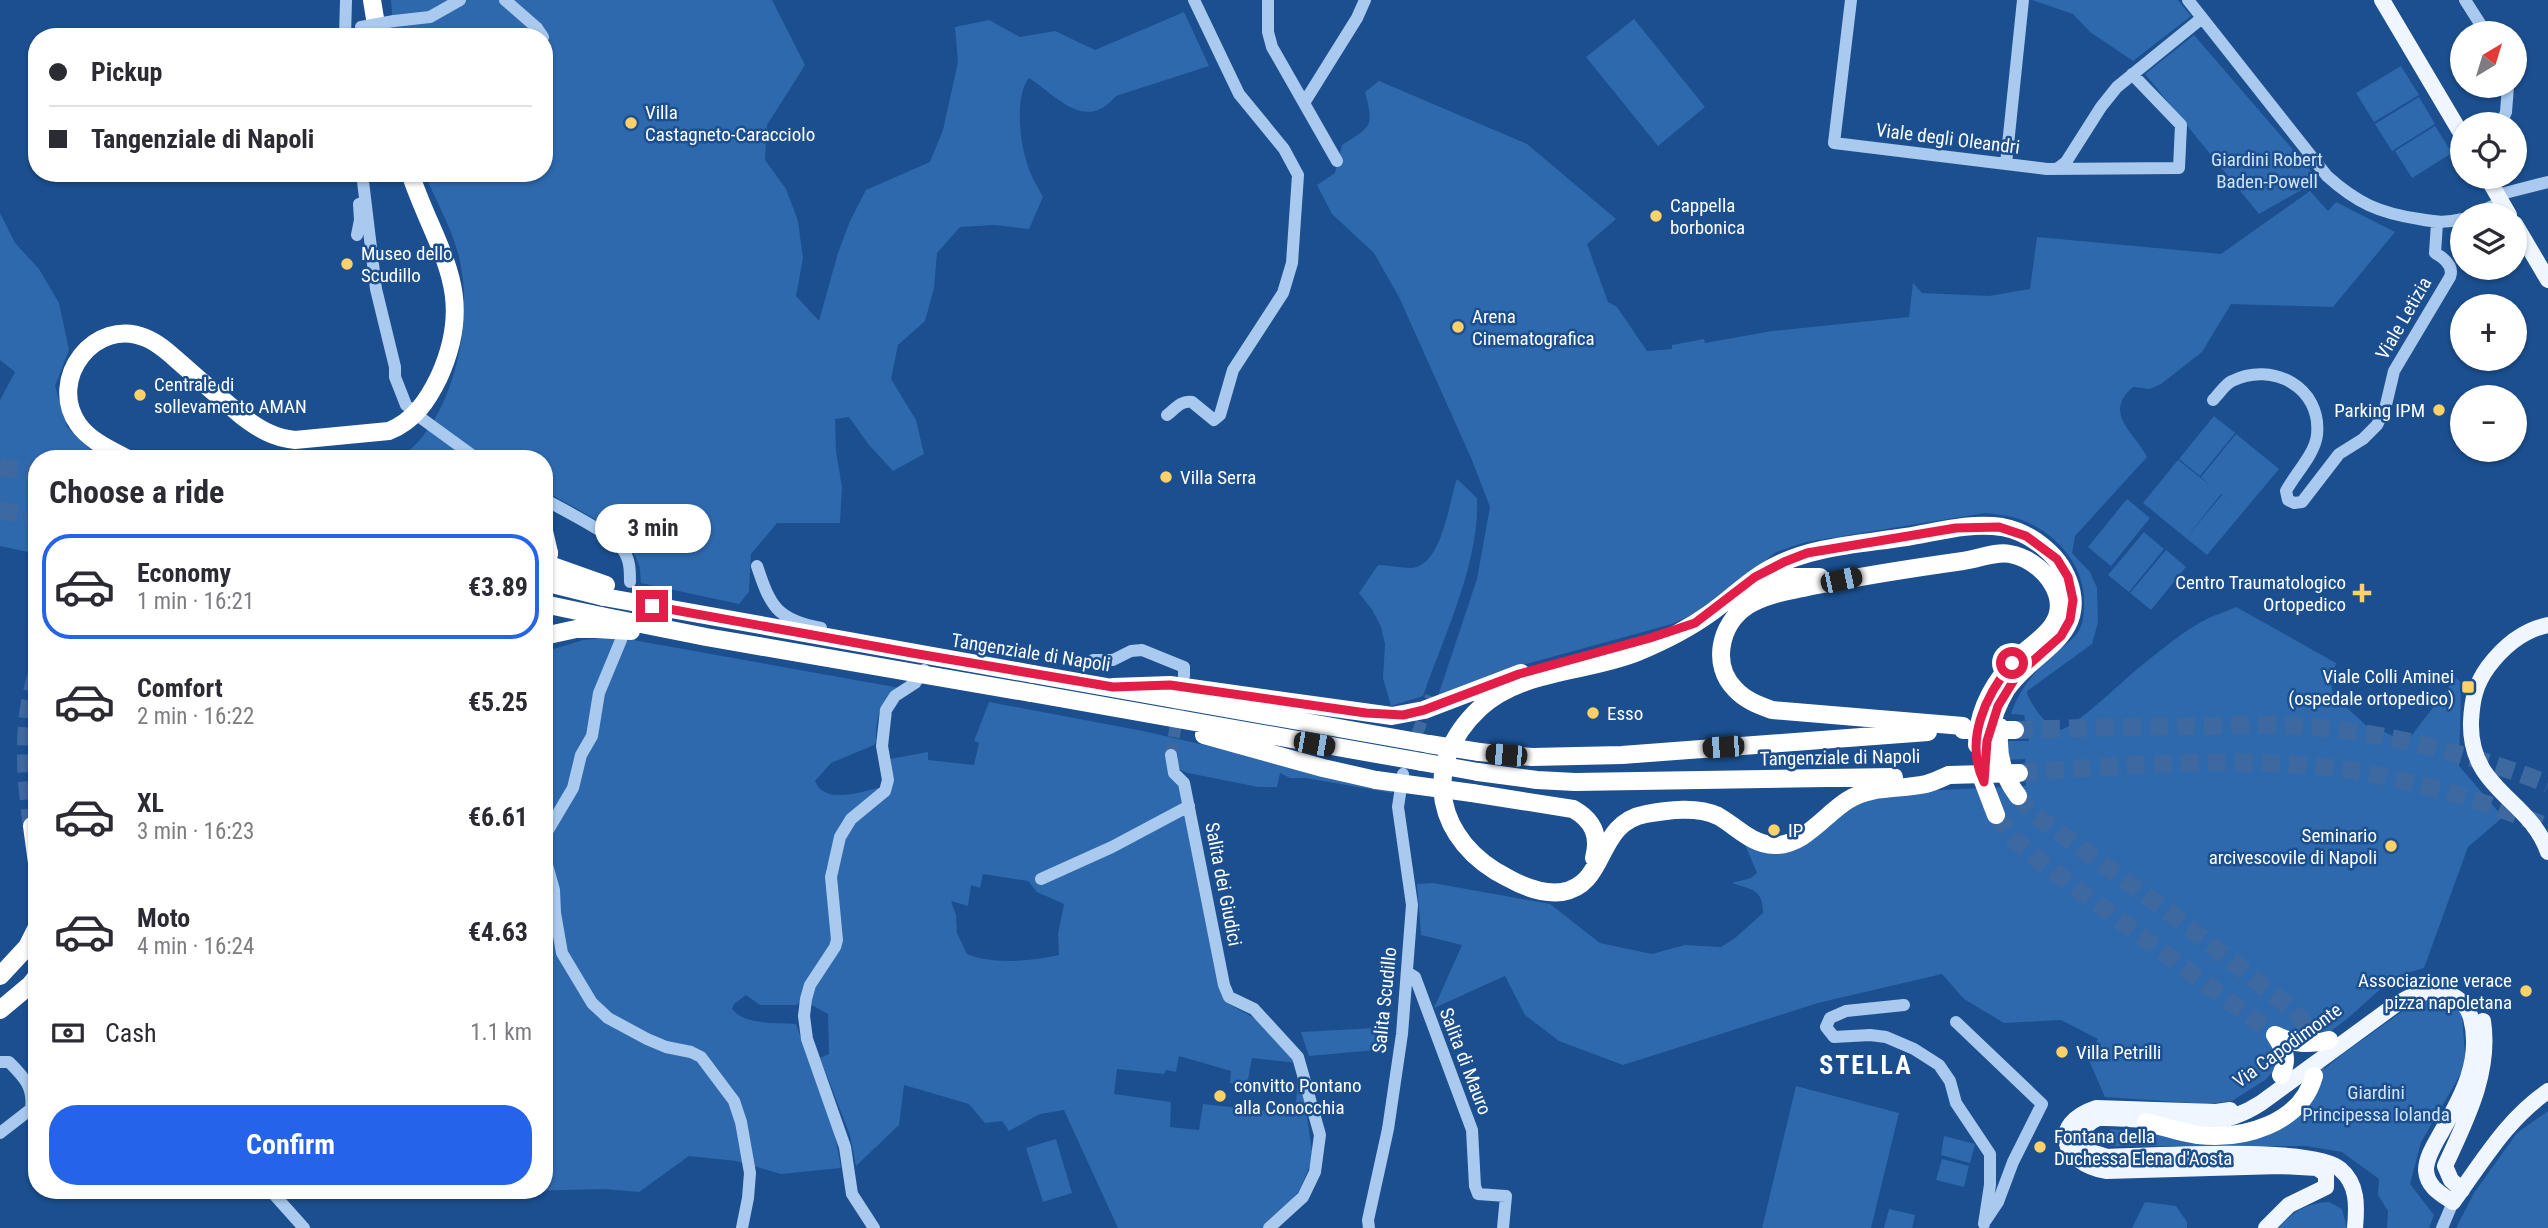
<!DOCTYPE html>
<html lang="en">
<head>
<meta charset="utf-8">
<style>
  body { margin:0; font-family:"Roboto Condensed",sans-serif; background:#f2f2f3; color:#2b2b33; height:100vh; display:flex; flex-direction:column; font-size:26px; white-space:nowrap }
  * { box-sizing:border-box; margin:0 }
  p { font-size:23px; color:#7c7c81 }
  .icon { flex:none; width:38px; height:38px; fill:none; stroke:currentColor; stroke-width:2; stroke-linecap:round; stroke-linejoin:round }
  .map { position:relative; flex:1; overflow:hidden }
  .drawer { position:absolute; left:28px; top:450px; width:525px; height:749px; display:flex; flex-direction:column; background:#fff; border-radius:28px; box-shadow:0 2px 5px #0004 }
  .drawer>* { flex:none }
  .guide { position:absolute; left:28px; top:28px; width:525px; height:154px; border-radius:28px; box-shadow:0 2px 5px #0004; display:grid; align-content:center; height:154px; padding:0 21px; background:#fff }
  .needle { width:46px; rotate:38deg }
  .controls { position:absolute; left:2450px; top:21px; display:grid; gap:14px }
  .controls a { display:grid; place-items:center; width:77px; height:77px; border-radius:50%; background:#fff; box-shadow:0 2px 5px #0004; font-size:35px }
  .end { position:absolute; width:32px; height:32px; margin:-16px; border:9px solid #e11d48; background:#fff; box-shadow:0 0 0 4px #fff }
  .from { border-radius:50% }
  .bubble { position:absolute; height:49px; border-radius:24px; background:#fff; box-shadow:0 2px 5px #0004; font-size:23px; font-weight:700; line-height:49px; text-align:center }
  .car { position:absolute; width:21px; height:42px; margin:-21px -10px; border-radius:9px; box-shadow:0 0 5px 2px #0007; background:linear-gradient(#222 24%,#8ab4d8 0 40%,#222 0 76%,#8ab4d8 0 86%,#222 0) }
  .guide b { display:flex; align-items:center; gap:24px; height:66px; font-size:26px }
  .guide b+b { border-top:2px solid #e1e1e2 }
  .guide i { width:18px; height:18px; background:#2b2b33 }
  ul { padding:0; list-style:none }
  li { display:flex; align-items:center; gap:21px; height:105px; margin:0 14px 10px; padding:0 7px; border:4px solid transparent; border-radius:28px }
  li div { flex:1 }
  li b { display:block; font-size:26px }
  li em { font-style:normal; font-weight:700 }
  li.active { border-color:#2563eb }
  li>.icon { width:63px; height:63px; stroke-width:1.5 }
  h2 { padding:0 21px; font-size:32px; line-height:84px }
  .pay { display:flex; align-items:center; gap:18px; height:77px; padding:0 21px; font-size:26px }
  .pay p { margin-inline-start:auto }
  .button { display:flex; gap:14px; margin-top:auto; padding:14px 21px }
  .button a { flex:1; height:80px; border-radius:28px; background:#2563eb; color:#fff; font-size:28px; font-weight:700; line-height:80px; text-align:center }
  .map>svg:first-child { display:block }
  .green { fill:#2e69ad; fill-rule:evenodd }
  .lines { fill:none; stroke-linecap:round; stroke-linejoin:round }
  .minor-tunnel { stroke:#3d69a0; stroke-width:12; stroke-dasharray:12 6; stroke-linecap:butt }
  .highway-tunnel { stroke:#3d69a0; stroke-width:18; stroke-dasharray:18 9; stroke-linecap:butt }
  .minor { stroke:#a9c9ee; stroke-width:12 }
  .major { stroke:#f0f6ff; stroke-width:16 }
  .highway { stroke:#fff; stroke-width:18 }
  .minor-bridge { stroke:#a9c9ee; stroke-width:12 }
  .highway-bridge { stroke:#fff; stroke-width:18 }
  .route { stroke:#e11d48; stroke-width:9 }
  .poi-dot { fill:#ffd166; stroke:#1b4f8f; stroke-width:2.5 }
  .labels { text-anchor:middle; stroke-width:5; stroke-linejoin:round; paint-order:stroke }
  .poi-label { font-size:19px; fill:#fff; stroke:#1b4f8f; text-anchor:start }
  .street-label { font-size:19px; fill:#fff; stroke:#1b4f8f }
  .park-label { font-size:19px; fill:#cfe3fa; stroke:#1b4f8f }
  .district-label { font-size:26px; font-weight:bold; letter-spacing:2px; fill:#fff; stroke:#1b4f8f }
</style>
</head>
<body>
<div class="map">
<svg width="2548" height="1228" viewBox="0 0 2548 1228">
  <rect width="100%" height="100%" fill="#1b4f8f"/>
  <!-- green -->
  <path class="green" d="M391 0H772L805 65 767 125 765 160 786 189 798 221 803 258 796 296 819 321 838 253 850 221 866 190 930 162 943 130 958 62 955 27 989 20 1020 37 1055 31 1095 50 1184 12 1209 66 1116 96C1085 133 1057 96 1029 78 1014 97 1020 144 1028 166 1031 177 1038 187 1043 197L1029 229 995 225 960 227 937 253 934 288 925 321 898 345 891 379 916 420 924 454 893 471 869 445 849 417 835 419 836 451 842 487 840 523H777L751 554 749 592 739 604 641 583C640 577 641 568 638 562 625 528 573 509 544 490V458H498L495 456 493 458H400C451 423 471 333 462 273 458 239 438 205 424 173H544V37H394Z
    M2032 0H2178L2191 16 2133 61 2090 32 2073 14Z
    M1634 19 1705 107 1658 146 1586 57Z
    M2194 35 2319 180 2259 214 2145 74Z
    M2401 66 2419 95 2374 122 2356 93Z
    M1379 81 1527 144 1616 219 1587 244 1608 302 1617 307 1647 351 1672 349V345L1704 339 1705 343 1772 331 1909 317 1913 283 1922 293 1989 296 2030 289 2037 237 2221 254 2310 191 2328 211 2336 202 2395 232 2333 307 2231 304 2202 352 2161 384 2150 389 2133 387C2102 413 2135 433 2147 457L2075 536 2072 553 2090 572 2097 588 2098 622 2092 644 2027 691C2027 700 2049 731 2060 730 2074 728 2122 682 2136 670 2155 655 2176 637 2196 625 2208 617 2223 613 2236 607L2336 663 2331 683 2333 695 2369 728 2380 730 2402 740 2411 736 2456 678 2464 685 2461 689 2459 766 2503 817 2468 847 2424 968 2394 977 2347 1019 2331 1031 2309 1037 2265 1080 2232 1101 2206 1104 2105 1097 2088 1058 2098 1039 2061 1020 2004 1023 1964 999 1942 974 1818 1003 1623 1065 1559 1041 1525 1015 1505 976 1434 1008 1462 945 1421 935 1417 884 1433 883 1550 904 1600 943 1652 954 1685 945 1721 947 1735 938 1763 913C1763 889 1752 890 1732 883L1751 878 1757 873 1744 842 1762 849 1874 793 2026 786 2025 759 2004 760 2002 741H2029L2024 715 2011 714C2020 687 2037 669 2058 650 2064 645 2074 639 2078 632 2085 622 2084 607 2084 596 2081 558 2048 526 2012 517 2004 515 1994 514 1985 513L1806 542 1776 552 1701 611 1672 624 1497 672 1438 696 1477 579 1490 507 1472 460 1399 297 1374 253 1332 214 1317 185 1335 173 1342 145C1372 126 1374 127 1365 92Z
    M2419 97 2435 124 2392 151 2375 124Z
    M2435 126 2452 153 2412 178 2395 151Z
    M0 213 15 243 39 269 59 303 69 350 55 386 67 427 100 458H37V554L0 546V400L15 372 0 360Z
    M2214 416 2235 433 2200 476 2179 459Z
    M2236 434 2279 469 2243 512 2221 494 2186 538 2143 503 2178 460 2211 486 2201 477Z
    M1457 479 1477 498C1480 562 1444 636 1423 696L1391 706 1383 678 1385 644 1381 627 1373 611 1359 593 1378 565C1390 565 1400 568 1411 568 1442 567 1449 501 1457 479Z
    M2222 495 2243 512 2207 555 2186 538Z
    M2127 499 2150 518 2111 566 2088 547Z
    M2144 532 2164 549 2129 592 2108 575Z
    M2166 550 2186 567 2151 610 2130 593Z
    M616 637 900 688C879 703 876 716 876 741L874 745 831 763 815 781C825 806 862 791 882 787L839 832 826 869 832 946 800 1002 796 1005H760L746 995 734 1004 732 1009C746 1026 775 1022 796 1024L834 1130 841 1168 781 1174 736 1161 689 1156 639 1192 604 1189 483 1192 544 1190V652L583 640Z
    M989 702 1143 731 1392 788V793L1306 778H1290L1280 773 1277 787H1258L1188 773 1178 769V754L1168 752 1169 772 1179 786 1218 979 1225 1002 1256 1019 1298 1063 1252 1058 1247 1085 1230 1083 1231 1071 1179 1056 1176 1072 1166 1070 1164 1074 1117 1069 1114 1094 1171 1102 1170 1127 1199 1130 1203 1104 1295 1114 1298 1078 1301 1077 1313 1158 1299 1191 1278 1215 1262 1228H1118L1064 1110 1040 1114 1009 1131 1002 1121 985 1123 969 1104 904 1085 899 1125 856 1166 850 1135 820 1058 829 1054 828 1014 810 1004 815 988 839 948 835 883 842 842 850 827 886 797 890 759 928 752V760L974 765 979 743 974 741ZM983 874 1028 881 1037 892 1064 904 1058 934 1059 955C1031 961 993 965 967 954L957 933 956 915 951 901 968 906 971 885 980 888Z
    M2434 999 2448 1001 2457 1007 2462 1015 2465 1055 2463 1070 2421 1142 2410 1184 2434 1215 2429 1228H2387L2388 1211 2378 1195 2379 1179 2342 1152 2306 1146H2110V1129L2193 1137 2240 1139 2305 1106 2322 1071 2344 1053 2410 1006Z
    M1375 1028 1376 1050 1309 1056 1301 1032Z
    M1796 1086 1899 1113 1871 1228H1762Z
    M2548 1111V1228H2456L2474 1193 2517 1133Z
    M1944 1136 1975 1144 1970 1163 1941 1155Z
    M1056 1139 1072 1193 1043 1202 1026 1148Z
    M1942 1159 1969 1166 1964 1187 1936 1180Z
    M2145 1202 2176 1206 2187 1222V1228H2132Z
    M2329 1202 2342 1209 2347 1228H2278C2292 1212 2307 1203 2329 1202Z
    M1889 1209 1915 1215 1912 1228H1884Z"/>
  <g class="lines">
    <!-- minor-tunnel -->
    <path class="minor-tunnel" d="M1171 755 1181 693
      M1405 767 1431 696"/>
    <!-- highway-tunnel -->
    <path class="highway-tunnel" d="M0 467 37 473
      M0 510 37 517
      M2015 730C2081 728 2147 726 2213 726 2242 725 2270 724 2299 726 2381 731 2471 754 2548 784
      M2019 773C2115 766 2210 758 2306 765 2388 772 2472 796 2548 827
      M2018 796 2035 815 2174 916 2291 1008C2311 1027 2319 1049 2314 1076
      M1996 815 2013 838 2038 860 2275 1035
      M32 826C25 777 21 722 37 674"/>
    <!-- minor -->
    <path class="minor" d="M505 0 537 28 543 37
      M1268 0V32L1272 47 1337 161
      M1851 0 1834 143 2047 169 2179 168 2181 125 2132 74
      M2188 0 2327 176C2357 203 2379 213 2419 219 2435 222 2446 223 2462 219
      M2465 0 2486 33
      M394 21 430 17 460 0
      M345 37 346 0
      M1304 103 1357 18 1365 0
      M2501 124 2506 112 2508 86
      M2006 164 2023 0
      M2058 168 2066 162 2101 107 2117 87 2202 18
      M362 173 376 289 395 367V377L406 405 410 408
      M2497 195 2548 182
      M2472 215 2502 202
      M357 235 360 220 359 204
      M2213 400C2219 394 2225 384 2232 381 2272 361 2322 387 2317 435 2315 454 2295 474 2286 491L2288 500 2294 503 2302 502 2339 454 2363 439 2377 425 2385 409 2394 371 2450 277C2454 266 2444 258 2435 253L2437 223
      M1167 415C1175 409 1181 400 1192 402L1214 420 1220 415 1233 370 1283 293 1292 263 1298 175 1284 149 1239 94 1194 0
      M421 418 476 458
      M544 499C563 510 613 534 623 550 630 559 630 571 630 582
      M757 566C770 605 776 620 821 628
      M1093 660H1113L1131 651 1142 650 1184 667V676
      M1171 755 1174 773 1184 783 1224 985 1229 997 1254 1009 1298 1057 1320 1135 1315 1172 1303 1197 1269 1228
      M544 837 573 788 581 755 592 736 599 693 621 640
      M544 854 554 890 555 913 562 953 592 1003 608 1018 647 1039 666 1047 691 1052 701 1057 734 1101 741 1122 750 1173 748 1198 742 1228
      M1041 879 1112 847 1189 806
      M1407 972 1415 977 1472 1130 1475 1186 1478 1194 1506 1196 1503 1228
      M1904 1005 1846 1011 1830 1018 1826 1027 1834 1037 1870 1035 1886 1037 1914 1049 1939 1065 1950 1081 1956 1103 1990 1154V1185L1984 1224
      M1956 1022 2042 1104 2013 1162 1998 1202 1986 1220
      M0 1062H9C24 1077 34 1087 31 1109L0 1133
      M270 1190 304 1228
      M874 1228 852 1194 845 1147 807 1039 804 1016 806 999 810 985 835 947 837 940 831 877 840 837 851 819 885 791 888 780 882 746 886 710 895 696 915 683 924 670
      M1369 1228 1368 1220 1388 1129 1402 1034 1412 905 1398 807 1403 774
      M2442 1228 2453 1202"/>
    <!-- major -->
    <path class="major" d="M2382 0 2462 135
      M2487 177 2509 215
      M2515 224 2548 280
      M2548 625C2523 630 2503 647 2488 667 2475 685 2472 700 2471 722 2469 790 2529 798 2548 852
      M2230 1110 2216 1112 2096 1108C2048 1124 2062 1163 2106 1171L2280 1166 2317 1168 2326 1174V1187L2289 1205 2266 1228
      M2462 1190 2451 1180 2445 1166C2466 1120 2491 1073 2483 1021
      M2355 1228C2357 1206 2358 1184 2340 1169 2314 1145 2149 1156 2107 1157L2088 1151 2083 1145C2079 1132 2086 1123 2098 1118 2158 1116 2206 1139 2261 1103L2395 1005C2406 999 2417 992 2430 992 2449 991 2466 999 2471 1018 2482 1060 2462 1096 2442 1131 2436 1142 2426 1157 2426 1170 2427 1187 2441 1194 2453 1202 2483 1161 2506 1120 2548 1091"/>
    <!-- highway -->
    <path class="highway" d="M372 0 378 37
      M126 458C109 449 89 440 78 424 47 379 95 316 146 338 161 344 173 357 185 367 204 384 223 400 242 416 259 429 274 438 295 440L389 431C414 421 428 400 439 377 478 291 436 251 410 173
      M544 531 549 553
      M544 563 606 585
      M544 582 604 597
      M1752 589 1785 577H1820
      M544 604 601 616
      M544 636 576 629H596
      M1033 674 1429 744
      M1113 687 1170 685 1392 716 1424 710 1521 673
      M1031 693 1422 762
      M1963 726 1772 710C1758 705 1745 700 1735 689 1711 665 1720 624 1747 606 1766 594 1790 591 1812 586 1862 576 1913 568 1963 561 1979 559 1995 551 2010 554 2031 558 2050 574 2057 594 2068 628 2030 643 2011 664 1991 687 1977 714 1977 745
      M2000 727C1996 753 2002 775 2018 796
      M1204 735 1323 768 1376 780
      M1479 752 1532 757 1622 755 1928 732
      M1478 772 1537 780 1575 782 1894 777
      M1980 773 1996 815
      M1949 775C1942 778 1934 782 1926 784 1899 790 1873 785 1848 800 1825 814 1804 846 1774 845 1752 845 1736 826 1718 816 1697 806 1668 810 1646 814 1595 823 1608 885 1562 892 1544 894 1524 887 1508 878 1436 842 1418 766 1480 708 1523 669 1587 673 1638 652 1662 642 1688 629 1709 614 1731 599 1749 579 1773 567 1813 546 1862 544 1906 537 1937 532 1970 522 2002 527 2029 532 2058 553 2068 580 2090 637 2031 651 2006 690 1989 718 1985 750 1984 782
      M1472 793 1573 809C1593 820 1600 836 1594 858
      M32 826 37 863
      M0 976 27 947 37 927
      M0 1010 30 985 37 976
      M2275 1035C2294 1044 2308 1045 2329 1040
      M2275 1035C2284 1049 2289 1059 2281 1075
      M2146 1122C2163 1127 2180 1132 2198 1135 2243 1140 2301 1124 2314 1076"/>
    <!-- minor-bridge -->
    <path class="minor-bridge" d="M361 27 394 21"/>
    <!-- highway-bridge -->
    <path class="highway-bridge" d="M544 583 549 553
      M604 597 1033 674
      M601 616 706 637 1031 693
      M596 629 631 631
      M1963 730H2015
      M1429 744 1479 752
      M1422 762 1478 772
      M1949 775 2019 773
      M1376 780 1472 793"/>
  </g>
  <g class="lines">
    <!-- route -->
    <path class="route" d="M652 606 912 653 1113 687 1170 685 1366 713 1403 715 1424 710 1519 674 1650 638 1695 623 1755 577 1784 562 1807 553 1956 528 1999 527 2026 536 2057 559 2068 577 2073 600 2070 620 2061 636 2017 675 1998 706 1987 741 1984 782C1964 741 1985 696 2012 663"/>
  </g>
  <!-- markers -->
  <g class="poi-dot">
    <circle cx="631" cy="123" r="7"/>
    <circle cx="1656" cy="216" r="7"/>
    <circle cx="347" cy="264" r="7"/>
    <circle cx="1458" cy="327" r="7"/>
    <circle cx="140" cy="395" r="7"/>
    <circle cx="2439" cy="410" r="7"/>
    <circle cx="1166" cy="477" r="7"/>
    <path d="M2358.5 582.5h7v7h7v7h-7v7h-7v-7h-7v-7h7z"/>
    <rect x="2461" y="680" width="14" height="14" rx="3.5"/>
    <circle cx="1593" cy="713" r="7"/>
    <circle cx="1774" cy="830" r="7"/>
    <circle cx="2391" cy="846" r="7"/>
    <circle cx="2526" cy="991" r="7"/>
    <circle cx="2062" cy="1052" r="7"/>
    <circle cx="1220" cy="1096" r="7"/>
    <circle cx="2040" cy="1147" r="7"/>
  </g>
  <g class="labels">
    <!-- poi labels -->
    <g class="poi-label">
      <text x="645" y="119">Villa<tspan x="645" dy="22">Castagneto-Caracciolo</tspan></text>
      <text x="1670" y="212">Cappella<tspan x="1670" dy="22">borbonica</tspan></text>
      <text x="361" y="260">Museo dello<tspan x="361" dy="22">Scudillo</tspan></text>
      <text x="1472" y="323">Arena<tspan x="1472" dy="22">Cinematografica</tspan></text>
      <text x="154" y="391">Centrale di<tspan x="154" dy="22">sollevamento AMAN</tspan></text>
      <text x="2425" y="417" text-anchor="end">Parking IPM</text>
      <text x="1180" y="484">Villa Serra</text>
      <text x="2346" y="589" text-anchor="end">Centro Traumatologico<tspan x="2346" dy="22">Ortopedico</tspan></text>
      <text x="2454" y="683" text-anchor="end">Viale Colli Aminei<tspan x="2454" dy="22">(ospedale ortopedico)</tspan></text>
      <text x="1607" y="720">Esso</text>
      <text x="1788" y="837">IP</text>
      <text x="2377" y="842" text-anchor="end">Seminario<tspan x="2377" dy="22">arcivescovile di Napoli</tspan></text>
      <text x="2512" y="987" text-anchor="end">Associazione verace<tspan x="2512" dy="22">pizza napoletana</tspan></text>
      <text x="2076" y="1059">Villa Petrilli</text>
      <text x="1234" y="1092">convitto Pontano<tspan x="1234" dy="22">alla Conocchia</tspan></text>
      <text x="2054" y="1143">Fontana della<tspan x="2054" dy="22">Duchessa Elena d'Aosta</tspan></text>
    </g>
    <!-- street labels -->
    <g class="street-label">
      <text transform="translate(1948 138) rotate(7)" y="7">Viale degli Oleandri</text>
      <text transform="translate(2403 318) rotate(-60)" y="7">Viale Letizia</text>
      <text transform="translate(1031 652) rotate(9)" y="7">Tangenziale di Napoli</text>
      <text transform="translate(1840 757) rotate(-1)" y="7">Tangenziale di Napoli</text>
      <text transform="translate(1224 884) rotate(79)" y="7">Salita dei Giudici</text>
      <text transform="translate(1384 1000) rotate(-84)" y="7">Salita Scudillo</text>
      <text transform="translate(2287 1045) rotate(-36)" y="7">Via Capodimonte</text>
      <text transform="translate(1466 1061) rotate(69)" y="7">Salita di Mauro</text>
    </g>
    <!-- park labels -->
    <g class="park-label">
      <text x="2267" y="166">Giardini Robert<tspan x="2267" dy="22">Baden-Powell</tspan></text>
      <text x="2376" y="1099">Giardini<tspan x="2376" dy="22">Principessa Iolanda</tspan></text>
    </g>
    <!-- district labels -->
    <g class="district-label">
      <text x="1866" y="1074">STELLA</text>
    </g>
  </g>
</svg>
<div class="controls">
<a><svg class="needle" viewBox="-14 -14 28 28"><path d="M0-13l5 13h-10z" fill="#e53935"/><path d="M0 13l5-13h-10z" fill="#7c7c81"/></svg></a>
<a><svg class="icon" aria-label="locate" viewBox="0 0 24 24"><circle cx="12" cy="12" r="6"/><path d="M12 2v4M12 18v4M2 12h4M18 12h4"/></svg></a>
<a><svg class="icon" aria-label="layers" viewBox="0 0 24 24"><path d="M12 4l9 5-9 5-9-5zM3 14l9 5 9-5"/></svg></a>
<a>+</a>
<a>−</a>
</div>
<i class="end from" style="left:2012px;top:663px"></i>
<i class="end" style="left:652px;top:606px"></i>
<div class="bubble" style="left:595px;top:504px;width:116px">3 min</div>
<i class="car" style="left:1841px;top:580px;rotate:78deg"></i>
<i class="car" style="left:1314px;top:744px;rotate:100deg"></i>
<i class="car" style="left:1723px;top:747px;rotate:266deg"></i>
<i class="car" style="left:1506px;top:755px;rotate:275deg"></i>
<div class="guide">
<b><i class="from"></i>Pickup</b>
<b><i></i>Tangenziale di Napoli</b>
</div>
<section class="drawer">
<h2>Choose a ride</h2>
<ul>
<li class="active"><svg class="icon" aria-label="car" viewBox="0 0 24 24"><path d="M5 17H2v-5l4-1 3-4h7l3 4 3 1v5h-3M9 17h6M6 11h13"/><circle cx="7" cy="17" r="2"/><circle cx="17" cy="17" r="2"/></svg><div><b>Economy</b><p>1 min · 16:21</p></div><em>€3.89</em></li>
<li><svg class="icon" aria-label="car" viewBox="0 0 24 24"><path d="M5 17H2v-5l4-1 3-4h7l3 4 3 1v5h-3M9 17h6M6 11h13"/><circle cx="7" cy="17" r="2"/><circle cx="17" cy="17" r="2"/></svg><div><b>Comfort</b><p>2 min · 16:22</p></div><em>€5.25</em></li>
<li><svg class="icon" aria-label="car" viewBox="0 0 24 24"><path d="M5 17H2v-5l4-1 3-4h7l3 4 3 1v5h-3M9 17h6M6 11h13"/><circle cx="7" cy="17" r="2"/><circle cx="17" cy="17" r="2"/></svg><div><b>XL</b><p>3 min · 16:23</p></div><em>€6.61</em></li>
<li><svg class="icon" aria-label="car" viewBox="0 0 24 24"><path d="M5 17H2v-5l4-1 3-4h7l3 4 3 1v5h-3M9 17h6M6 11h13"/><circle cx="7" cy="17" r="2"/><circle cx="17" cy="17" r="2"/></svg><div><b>Moto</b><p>4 min · 16:24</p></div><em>€4.63</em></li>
</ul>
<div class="pay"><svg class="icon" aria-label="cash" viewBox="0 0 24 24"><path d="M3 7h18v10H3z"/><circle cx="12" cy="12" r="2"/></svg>Cash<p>1.1 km</p></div>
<div class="button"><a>Confirm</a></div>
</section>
</div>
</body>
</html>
